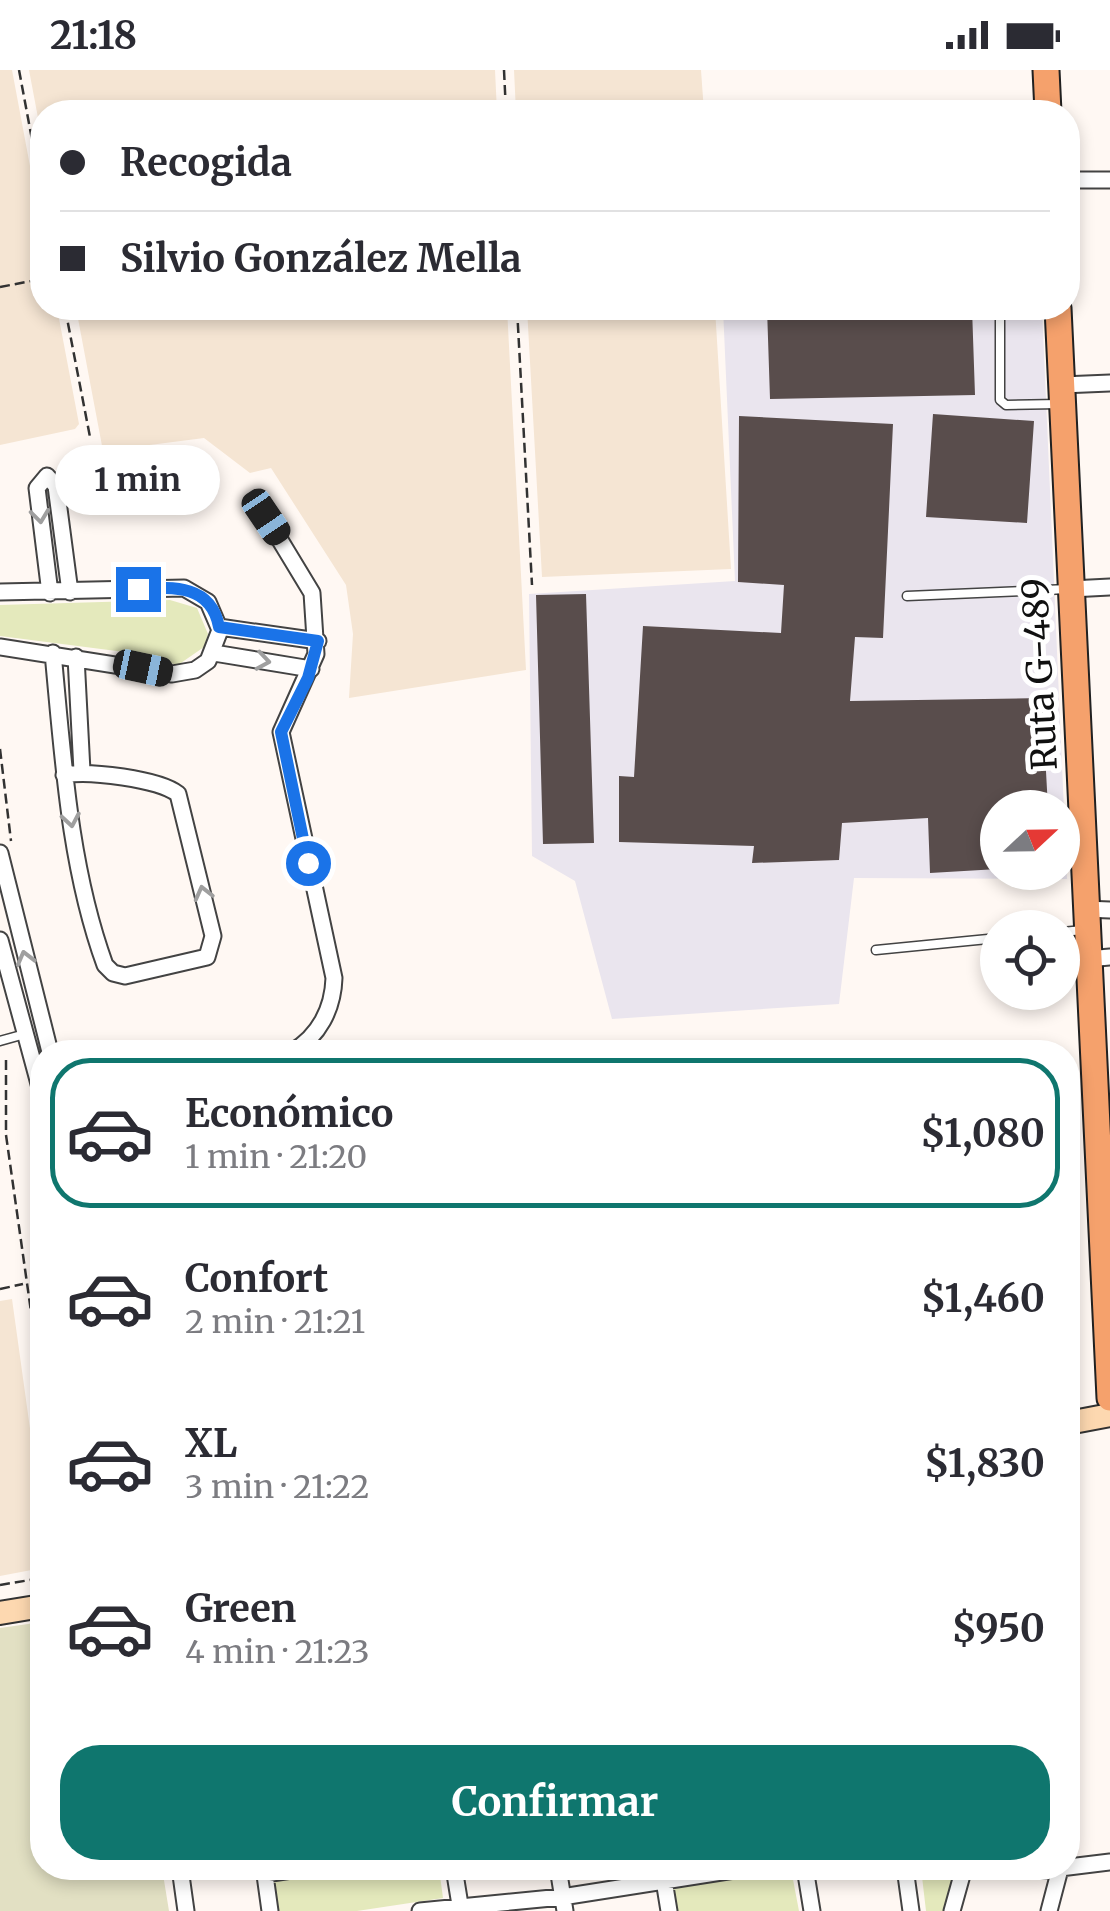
<!DOCTYPE html>
<html lang="es">
<head>
<meta charset="utf-8">
<style>
  body { margin:0; font-family:Merriweather,serif; background:#f2f2f3; color:#2b2b33; height:100vh; display:flex; flex-direction:column; font-size:38px; white-space:nowrap }
  * { box-sizing:border-box; margin:0 }
  p { font-size:32px; color:#7c7c81 }
  .icon { flex:none; width:55px; height:55px; fill:none; stroke:currentColor; stroke-width:2; stroke-linecap:round; stroke-linejoin:round }
  .map { position:relative; flex:1; overflow:hidden }
  .drawer { position:absolute; left:30px; top:970px; width:1050px; height:840px; display:flex; flex-direction:column; background:#fff; border-radius:40px; box-shadow:0 5px 15px #0003 }
  .drawer>* { flex:none }
  .guide { position:absolute; left:30px; top:30px; width:1050px; height:220px; border-radius:40px; box-shadow:0 5px 15px #0003; display:grid; align-content:center; height:220px; padding:0 30px; background:#fff }
  .needle { width:65px; rotate:68deg }
  .controls { position:absolute; left:980px; top:720px; display:grid; gap:20px }
  .controls a { display:grid; place-items:center; width:100px; height:100px; border-radius:50%; background:#fff; box-shadow:0 5px 15px #0003; font-size:50px }
  .end { position:absolute; width:45px; height:45px; margin:-22px; border:12px solid #1a73e8; background:#fff; box-shadow:0 0 0 5px #fff }
  .from { border-radius:50% }
  .bubble { position:absolute; height:70px; border-radius:35px; background:#fff; box-shadow:0 5px 15px #0003; font-size:32px; font-weight:700; line-height:70px; text-align:center }
  .car { position:absolute; width:30px; height:60px; margin:-30px -15px; border-radius:12px; box-shadow:0 0 8px 2px #0007; background:linear-gradient(#222 24%,#8ab4d8 0 40%,#222 0 76%,#8ab4d8 0 86%,#222 0) }
  .guide b { display:flex; align-items:center; gap:35px; height:95px; font-size:38px }
  .guide b+b { border-top:2px solid #e1e1e2 }
  .guide i { width:25px; height:25px; background:#2b2b33 }
  ul { padding:18px 0 0; list-style:none }
  li { display:flex; align-items:center; gap:30px; height:150px; margin:0 20px 15px; padding:0 10px; border:5px solid transparent; border-radius:40px }
  li div { flex:1 }
  li b { display:block; font-size:38px }
  li em { font-style:normal; font-weight:700 }
  li.on { border-color:#0f766e }
  li>.icon { width:90px; height:90px; stroke-width:1.5 }
  .action { display:flex; gap:20px; margin-top:auto; padding:20px 30px }
  .action a { flex:1; height:115px; border-radius:40px; background:#0f766e; color:#fff; font-size:40px; font-weight:700; line-height:115px; text-align:center }
  .status { display:flex; justify-content:space-between; align-items:center; height:70px; padding:0 50px; background:#fff; direction:ltr }
  .status svg { height:28px; fill:currentColor }
  .map>svg:first-child { display:block }
  .industrial { fill:#eae5ee; fill-rule:evenodd }
  .farmland { fill:#f5e5d3 }
  .green { fill:#e4e9bc }
  .cemetery { fill:#e2e0c3 }
  .building { fill:#594d4c }
  .lines { fill:none; stroke-linecap:round; stroke-linejoin:round }
  .lane-casing { stroke:#434343; stroke-width:11 }
  .street-casing { stroke:#434343; stroke-width:19 }
  .secondary-casing { stroke:#323232; stroke-width:26 }
  .primary-casing { stroke:#212121; stroke-width:29 }
  .path { stroke:#323232; stroke-width:2.5; stroke-dasharray:10 5; stroke-linecap:butt }
  .lane { stroke:#fff; stroke-width:8 }
  .street { stroke:#fff; stroke-width:15 }
  .secondary { stroke:#fdd8b0; stroke-width:22 }
  .primary { stroke:#f5a16c; stroke-width:25 }
  .oneway { stroke:#9f9f9f }
  .route { stroke:#1a73e8; stroke-width:12 }
  .labels { text-anchor:middle; stroke-width:10; stroke-linejoin:round; paint-order:stroke }
  .street-label { font-size:35px; fill:#101010; stroke:#fff }
</style>
</head>
<body>
<div class="status"><b>21:18</b><svg viewBox="0 0 49 12"><path d="M0 12V9h3v3zM5 12V6h3v6zM10 12V3h3v9zM15 12V0h3v12zM26 1h20v11H26zM47 4h2v5h-2z"/></svg></div>
<div class="map">
<svg width="1110" height="1841" viewBox="0 0 1110 1841">
  <rect width="100%" height="100%" fill="#fff8f3"/>
  <!-- industrial -->
  <path class="industrial" d="M1035 34V42H714V38Z
    M723 238H1042L1067 809 854 808 839 934 612 949 575 811 532 786 529 524 735 511ZM998 738H1062V802H998Z"/>
  <!-- farmland -->
  <path class="farmland" d="M0 0H12L42 160V238H57L79 354 75 359 0 375Z
    M29 0H495L497 42H42V69Z
    M514 0H701L704 42H516Z
    M76 238H507L526 600 349 628 353 564 346 515 271 398 250 403 204 368 103 381Z
    M527 238H715L731 499 542 507Z
    M12 1229 42 1445V1498L0 1506V1231Z"/>
  <!-- green -->
  <path class="green" d="M170 530 197 538 208 564 204 577 178 595 132 583 0 566V535Z
    M363 1798H439L443 1828 357 1841H278L274 1811Z
    M921 1798H957L943 1841H926Z
    M791 1799 799 1841H676L672 1819Z"/>
  <!-- cemetery -->
  <path class="cemetery" d="M42 1552V1798H162L169 1841H0V1558Z"/>
  <!-- building -->
  <path class="building" d="M767 238H972L975 325 770 329Z
    M933 344 1034 351 1027 453 926 447Z
    M739 346 893 354 883 568 855 567 850 631 1042 628 1048 738H998V799L930 803 928 748 842 753 839 790 752 793 754 776 619 772V706L634 707 643 556 781 563 784 515 738 512Z
    M586 524 594 773 543 774 536 525Z"/>
  <g class="lines">
    <!-- lane casing -->
    <g class="lane-casing">
      <path id="lane" d="M1004 238 1000 240V330L1006 335 1059 334
        M907 526 1068 519
        M1062 862 1083 860
        M876 880 998 868
        M0 971 25 964"/>
    </g>
    <!-- street casing -->
    <g class="street-casing">
      <path id="street" d="M1068 110H1110
        M1062 315 1110 313
        M56 416 151 406
        M266 447 312 523 316 584 281 662 334 908C333 939 319 966 292 982
        M1071 519 1110 517
        M0 522 184 518 208 532 220 560 208 591 195 600 172 604 0 577
        M50 523 37 418 47 406 56 416 70 522
        M219 557 318 571
        M53 583C63 687 69 796 105 895L113 903 125 906 207 887 213 866 178 724C159 709 88 700 64 705
        M214 583 311 599
        M76 587 82 701
        M0 783 50 982
        M1085 839 1110 840
        M0 870 42 1025
        M1088 889 1110 887
        M180 1798 186 1841
        M264 1798 270 1841
        M454 1798 461 1841
        M558 1798 565 1841
        M662 1798 669 1841
        M805 1798 812 1841
        M905 1798 911 1841
        M1015 1798 1044 1800 1110 1792
        M265 1804 305 1798
        M420 1841 562 1827 747 1798
        M952 1841 964 1798
        M1049 1841 1060 1799"/>
    </g>
    <!-- secondary casing -->
    <g class="secondary-casing">
      <path id="secondary" d="M1068 1353 1110 1345
        M0 1543 42 1536"/>
    </g>
    <!-- primary casing -->
    <g class="primary-casing">
      <path id="primary" d="M1046 0 1048 42
        M1058 238 1110 1328"/>
    </g>
    <!-- path -->
    <path class="path" d="M19 0 42 123
      M504 0 506 42
      M0 217 42 209
      M65 238 90 367
      M517 238 532 515
      M0 679 11 771
      M6 990V1065L42 1319
      M0 1219 23 1214
      M0 1515 42 1508"/>
    <!-- lane -->
    <use href="#lane" class="lane"/>
    <!-- street -->
    <use href="#street" class="street"/>
    <!-- secondary -->
    <use href="#secondary" class="secondary"/>
    <!-- primary -->
    <use href="#primary" class="primary"/>
  </g>
  <!-- one-way arrows -->
  <defs><path id="oneway-chevron" d="M-2-3.5L2.5 0L-2 3.5" fill="none" stroke-width="1.6" stroke-linecap="round" stroke-linejoin="round" transform="scale(2.5)"/></defs>
  <g class="oneway">
    <use href="#oneway-chevron" transform="translate(40 446) rotate(83)"/>
    <use href="#oneway-chevron" transform="translate(263 591) rotate(9)"/>
    <use href="#oneway-chevron" transform="translate(71 750) rotate(80)"/>
    <use href="#oneway-chevron" transform="translate(203 823) rotate(-104)"/>
    <use href="#oneway-chevron" transform="translate(25 888) rotate(-105)"/>
  </g>
  <g class="lines">
    <!-- route -->
    <path class="route" d="M138 519C173 517 211 514 219 557L318 571 308 608 281 662 308 793"/>
  </g>
  <g class="labels">
    <!-- street labels -->
    <g class="street-label">
      <text transform="translate(1040 604) rotate(-93)" y="12">Ruta G-489</text>
    </g>
  </g>
</svg>
<div class="controls">
<a><svg class="needle" viewBox="-14 -14 28 28"><path d="M0-13l5 13h-10z" fill="#e53935"/><path d="M0 13l5-13h-10z" fill="#7c7c81"/></svg></a>
<a><svg class="icon" aria-label="locate" viewBox="0 0 24 24"><circle cx="12" cy="12" r="6"/><path d="M12 2v4M12 18v4M2 12h4M18 12h4"/></svg></a>
</div>
<i class="end from" style="left:308px;top:793px"></i>
<i class="end" style="left:138px;top:519px"></i>
<div class="bubble" style="left:55px;top:375px;width:165px">1 min</div>
<i class="car" style="left:266px;top:447px;rotate:146deg"></i>
<i class="car" style="left:143px;top:598px;rotate:102deg"></i>
<div class="guide">
<b><i class="from"></i>Recogida</b>
<b><i></i>Silvio González Mella</b>
</div>
<section class="drawer">
<ul>
<li class="on"><svg class="icon" aria-label="car" viewBox="0 0 24 24"><path d="M5 17H2v-5l4-1 3-4h7l3 4 3 1v5h-3M9 17h6M6 11h13"/><circle cx="7" cy="17" r="2"/><circle cx="17" cy="17" r="2"/></svg><div><b>Económico</b><p>1 min · 21:20</p></div><em>$1,080</em></li>
<li><svg class="icon" aria-label="car" viewBox="0 0 24 24"><path d="M5 17H2v-5l4-1 3-4h7l3 4 3 1v5h-3M9 17h6M6 11h13"/><circle cx="7" cy="17" r="2"/><circle cx="17" cy="17" r="2"/></svg><div><b>Confort</b><p>2 min · 21:21</p></div><em>$1,460</em></li>
<li><svg class="icon" aria-label="car" viewBox="0 0 24 24"><path d="M5 17H2v-5l4-1 3-4h7l3 4 3 1v5h-3M9 17h6M6 11h13"/><circle cx="7" cy="17" r="2"/><circle cx="17" cy="17" r="2"/></svg><div><b>XL</b><p>3 min · 21:22</p></div><em>$1,830</em></li>
<li><svg class="icon" aria-label="car" viewBox="0 0 24 24"><path d="M5 17H2v-5l4-1 3-4h7l3 4 3 1v5h-3M9 17h6M6 11h13"/><circle cx="7" cy="17" r="2"/><circle cx="17" cy="17" r="2"/></svg><div><b>Green</b><p>4 min · 21:23</p></div><em>$950</em></li>
</ul>
<div class="action"><a>Confirmar</a></div>
</section>
</div>
</body>
</html>
